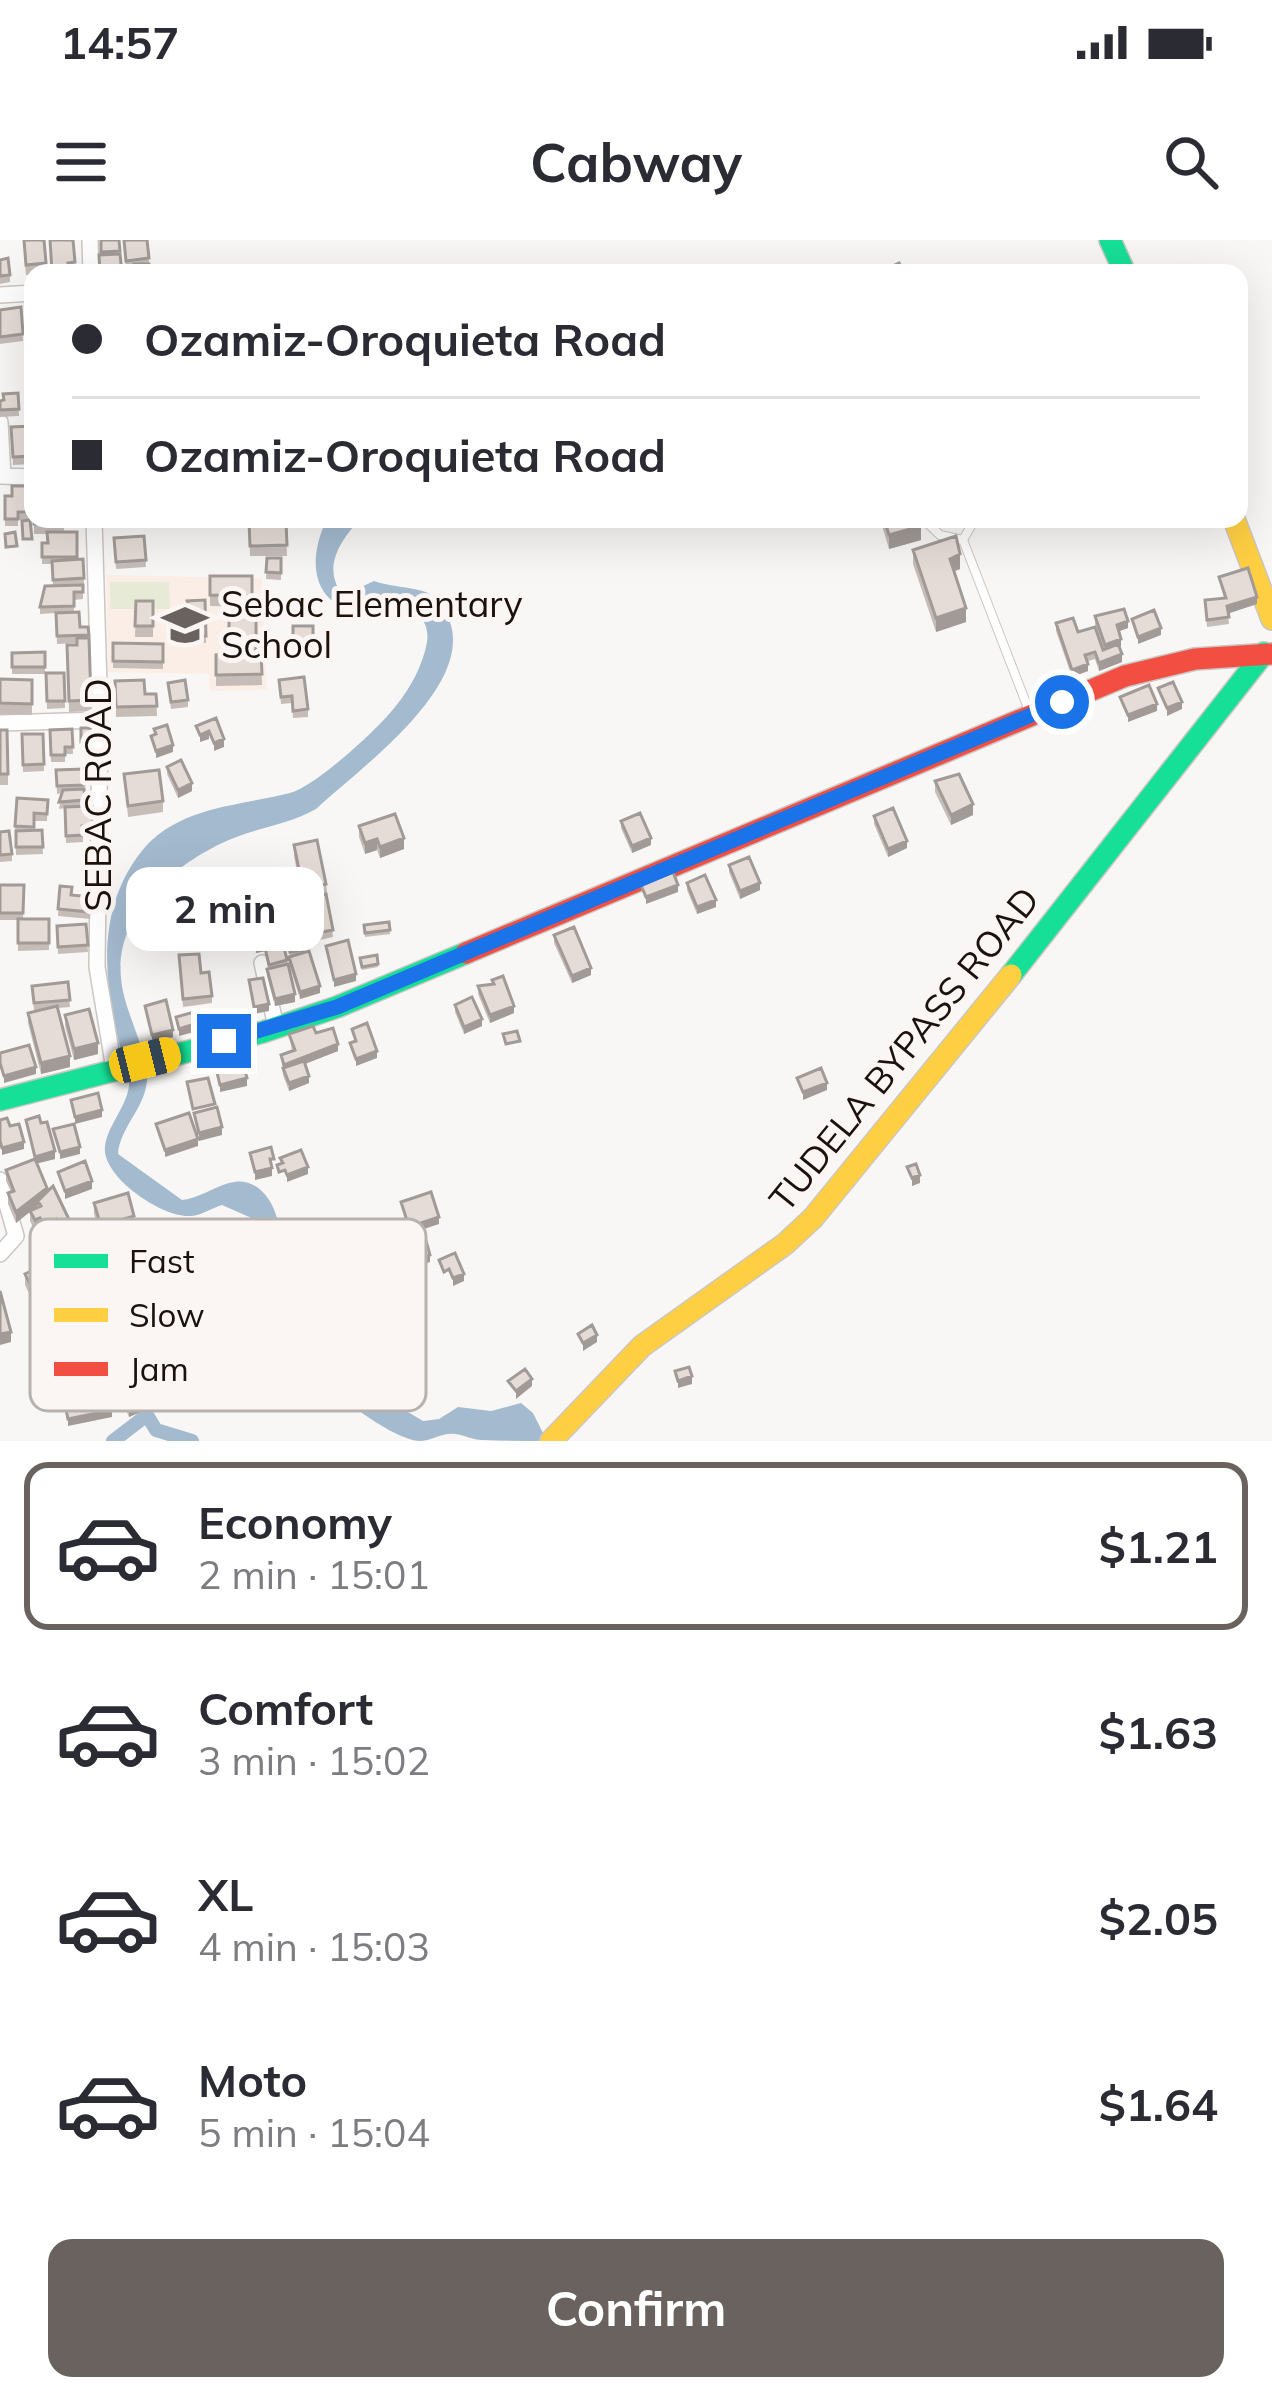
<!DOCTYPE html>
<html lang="en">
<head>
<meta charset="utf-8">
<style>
  body { margin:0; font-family:Mulish,sans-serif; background:#f2f2f3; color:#2b2b33; height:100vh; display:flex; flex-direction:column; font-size:45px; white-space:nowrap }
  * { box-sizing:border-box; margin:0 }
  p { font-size:39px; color:#7c7c81 }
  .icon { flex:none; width:66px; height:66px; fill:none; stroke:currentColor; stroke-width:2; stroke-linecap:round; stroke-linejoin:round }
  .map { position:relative; height:1201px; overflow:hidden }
  .panel { display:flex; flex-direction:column; background:#fff; flex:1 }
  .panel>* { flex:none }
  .top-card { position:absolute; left:24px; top:24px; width:1224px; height:264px; border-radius:24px; box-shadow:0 12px 48px #0002; display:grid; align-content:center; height:264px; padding:0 48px; background:#fff }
  .end { position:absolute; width:54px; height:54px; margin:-27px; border:15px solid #1a73e8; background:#fff; box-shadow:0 0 0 6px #fff }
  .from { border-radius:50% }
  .bubble { position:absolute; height:84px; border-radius:24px; background:#fff; box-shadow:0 12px 48px #0002; font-size:39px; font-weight:700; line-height:84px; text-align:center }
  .car { position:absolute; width:36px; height:72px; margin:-36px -18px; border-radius:15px; box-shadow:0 0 9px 3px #0007; background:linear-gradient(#f5c518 24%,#345 0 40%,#f5c518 0 76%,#345 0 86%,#f5c518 0) }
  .top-card b { display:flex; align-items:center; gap:42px; height:114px; font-size:45px }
  .top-card b+b { border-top:3px solid #e1e1e2 }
  .top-card i { width:30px; height:30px; background:#2b2b33 }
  ul { padding:21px 0 0; list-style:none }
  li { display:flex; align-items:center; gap:36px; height:168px; margin:0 24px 18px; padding:0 24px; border:6px solid transparent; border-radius:24px }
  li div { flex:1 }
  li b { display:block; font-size:45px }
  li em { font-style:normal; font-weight:700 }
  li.selected { border-color:#69625e }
  li>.icon { width:108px; height:108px; stroke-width:1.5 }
  .button { display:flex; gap:24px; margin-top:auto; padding:24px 48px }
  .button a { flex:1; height:138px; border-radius:24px; background:#69625e; color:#fff; font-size:48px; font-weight:700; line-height:138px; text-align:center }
  .status { display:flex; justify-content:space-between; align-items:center; height:84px; padding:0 60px; background:#fff; direction:ltr }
  .status svg { height:33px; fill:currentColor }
  header { display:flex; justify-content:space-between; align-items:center; height:156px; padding:0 48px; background:#fff; font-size:54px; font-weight:700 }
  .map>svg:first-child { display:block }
  .built { fill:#fbeee7 }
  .green { fill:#e6ead7 }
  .water { fill:#a4bacf }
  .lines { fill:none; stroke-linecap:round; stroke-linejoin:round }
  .canal { stroke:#a4bacf; stroke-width:14 }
  .lane-casing { stroke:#cbc6c2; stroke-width:10 }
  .street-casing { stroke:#cbc6c2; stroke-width:18 }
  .fast-casing { stroke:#cbc6c2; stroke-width:24 }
  .slow-casing { stroke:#cbc6c2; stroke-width:24 }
  .jam-casing { stroke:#cbc6c2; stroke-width:24 }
  .lane { stroke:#fefefe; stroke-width:8 }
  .street { stroke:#fefefe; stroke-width:15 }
  .fast { stroke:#16e098; stroke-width:21 }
  .slow { stroke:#ffcf43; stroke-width:21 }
  .jam { stroke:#f24e42; stroke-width:21 }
  .wall { fill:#c6bdb9 }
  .shaded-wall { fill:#a19a96 }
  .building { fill:#e6dcd7; stroke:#a19a96; stroke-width:3 }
  .route { stroke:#1a73e8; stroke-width:15 }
  .labels { text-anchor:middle; stroke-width:10; stroke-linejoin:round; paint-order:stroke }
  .poi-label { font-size:36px; fill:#1b120d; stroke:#fbf6f3; text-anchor:start }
  .street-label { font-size:36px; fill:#1b120d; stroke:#fbf6f3 }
  .key { fill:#fbf6f3; stroke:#b8b2ae; stroke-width:3 }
  .key-label { font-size:33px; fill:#1b120d }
</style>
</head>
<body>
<div class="status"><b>14:57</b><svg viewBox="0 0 49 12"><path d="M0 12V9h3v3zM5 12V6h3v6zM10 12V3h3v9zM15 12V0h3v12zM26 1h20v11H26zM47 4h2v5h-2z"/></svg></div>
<header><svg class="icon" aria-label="menu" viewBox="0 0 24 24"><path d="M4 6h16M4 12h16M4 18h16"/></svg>Cabway<svg class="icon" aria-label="search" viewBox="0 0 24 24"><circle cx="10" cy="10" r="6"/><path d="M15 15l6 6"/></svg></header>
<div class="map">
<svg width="1272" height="1201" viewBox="0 0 1272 1201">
  <rect width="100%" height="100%" fill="#f9f7f5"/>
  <!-- built -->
  <path class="built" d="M106 335 262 338 267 450 210 451 209 434 108 432Z"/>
  <!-- green -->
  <path class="green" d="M110 342H169L170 369H110Z"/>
  <!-- water -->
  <path class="water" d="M327 279H360C342 299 323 325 340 351L348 353 374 341C390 347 415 347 428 353 438 358 446 372 450 382 473 448 359 529 316 569 286 586 251 588 220 604 169 629 115 676 121 738 124 772 145 803 147 836 148 866 120 886 118 914L182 960C199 958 212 948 229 943 261 933 282 972 279 1000 278 1011 272 1018 272 1028L286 1037 304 1036 319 1048 338 1080 343 1128 351 1138 423 1181 439 1179 458 1167 491 1171 521 1163 533 1173 547 1201C525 1201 503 1201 482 1200 473 1200 464 1195 455 1194 442 1192 432 1201 419 1201 394 1199 331 1156 323 1132 316 1115 321 1094 314 1077 301 1045 253 1059 245 1023 242 1007 257 996 256 980L222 965C211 968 200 977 188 976 160 976 101 936 105 906 108 883 132 861 129 838 127 827 122 815 119 803 103 738 97 668 141 612 177 566 240 566 290 553 316 546 378 489 395 467 410 449 423 425 427 402 431 374 406 363 382 357L351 371C308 357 310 313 327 279Z"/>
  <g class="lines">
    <!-- canal -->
    <path class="canal" d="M113 1201 147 1175 156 1190 192 1201"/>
    <!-- lane casing -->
    <g class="lane-casing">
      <path id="lane" d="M923 279 940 295 963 300 975 279
        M963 300 1028 468"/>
    </g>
    <!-- street casing -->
    <g class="street-casing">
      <path id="street" d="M90 0 91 33
        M0 55 33 53
        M0 182 3 236
        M0 236 33 237
        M94 279 100 480 97 727 114 829
        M0 483 100 480
        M262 723 276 787
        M0 940 16 996 0 1014"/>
    </g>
    <!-- fast casing -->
    <g class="fast-casing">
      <path id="fast" d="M1110 0 1125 33
        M1011 735 1264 413
        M0 860 263 792 337 767 466 713"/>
    </g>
    <!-- slow casing -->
    <g class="slow-casing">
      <path id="slow" d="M1234 279 1272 379
        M551 1201 642 1106 785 1004 813 978 1011 735"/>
    </g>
    <!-- jam casing -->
    <g class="jam-casing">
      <path id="jam" d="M466 713 1125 436 1195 419 1272 414"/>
    </g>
    <!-- lane -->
    <use href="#lane" class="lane"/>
    <!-- street -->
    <use href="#street" class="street"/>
    <!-- fast -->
    <use href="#fast" class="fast"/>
    <!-- slow -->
    <use href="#slow" class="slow"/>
    <!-- jam -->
    <use href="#jam" class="jam"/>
  </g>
  <!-- wall -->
  <path class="wall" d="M23 0H44L46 33H33V35H26Z
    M50 0H73L75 30H69V33H52Z
    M123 0 149 18V33L134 27 126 28Z
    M0 20 10 35V42L0 44Z
    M21 67 23 101 0 104V70Z
    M18 153 19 176 0 177V161Z
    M33 186V224L13 225 11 187Z
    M31 246V280H18V286H5V256H12Z
    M34 279H64V292H77V320L83 319 84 345 76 346 83 345V359L74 360V372L80 387H88L91 471 69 472 67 405H77V403L57 404 56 373 40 374V367L53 346 52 324H42V303H47V294H34Z
    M112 279H143V281L112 283Z
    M880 279H919L921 300 889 309Z
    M249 281H286L287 316H250Z
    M144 296 146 327 116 329 114 298Z
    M913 310 960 329 954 331 966 382 936 392 913 324Z
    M267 318H281V340L266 339Z
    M210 336H252V367L210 366Z
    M1219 337 1257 364 1228 373 1229 384 1207 387 1205 360 1224 358Z
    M205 360 206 403H188L187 361Z
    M136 361H153V397H135Z
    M229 368H256V413H261L262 445 216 446V415L229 414Z
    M1095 376 1128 388 1119 391 1121 406 1119 407 1122 422 1099 431 1095 419 1088 421V431L1072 437 1056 391V383L1078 392 1103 410 1095 384Z
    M293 386H313V412H293Z
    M113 403 163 404V429L113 428Z
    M45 412V434H12V413Z
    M46 433H64L65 468 47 469Z
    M0 439 32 440V475L0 474Z
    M279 440 308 469V477L293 478 292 463 281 464Z
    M115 441 145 454H156L157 476 116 477Z
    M168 443 188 460V467L171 469Z
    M72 489 73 514H65V522H51L50 490Z
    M0 490 8 534V545H0Z
    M22 494H43L44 531 23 532Z
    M167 527 192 551 178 558 167 534Z
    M83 529 85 566 93 585V593H83V602L66 603 65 568 59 569 62 553 57 554 56 530Z
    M124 534 163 561V572L128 577Z
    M935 541 973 575 951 585 935 552Z
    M48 560 47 581H34V590H42L43 614 16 615 15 586Z
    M874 576 907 608 888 617 874 584Z
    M621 581 651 605 632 613 621 588Z
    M359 586 404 609 380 618 377 610 365 614 359 597Z
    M0 592 12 614V621L0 622Z
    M294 605 326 644 333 697 311 702 294 616Z
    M729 625 760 650 740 659 729 632Z
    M687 643 716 667 697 674 687 650Z
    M0 645H24L23 679H49V710L18 711V680H0Z
    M60 646 71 655 92 657 90 679 58 676Z
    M277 646 304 678V685L283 689Z
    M183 649 213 664V671L202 673V678L187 680Z
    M250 676 271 707 283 703 295 754V762L275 766 267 736 268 728 265 711 256 713Z
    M389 682 390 694 365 697 364 685Z
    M86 684 88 712 58 714 57 686Z
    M299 689 303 713 320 753 300 759 289 724 290 717 286 699V692Z
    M554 695 591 735 572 743 554 703Z
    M179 715 201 733 212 756V763L183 767Z
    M377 715 378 727 362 730 360 722Z
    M492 740 514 773 490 783 478 754V746L492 745Z
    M68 742 70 767 58 768 70 827 41 834 28 783V773L34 771 32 746Z
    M455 765 482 786 464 794 455 772Z
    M65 775 98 814 74 820 65 786Z
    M316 793 338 811 305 824 309 843 289 851 283 835 281 815 292 811 289 794Z
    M26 880 55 919 37 923 47 953 76 1005 65 1010 56 990 44 996 40 988 35 991 30 981V972L16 983 8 964V953L11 952 6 941V930L34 919Z
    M94 963 134 987 101 997 94 974Z
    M46 1000 66 1021 55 1026 46 1007Z
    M25 1034 72 1074 45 1087 25 1045Z
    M254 1079 281 1111 271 1115 267 1104 252 1110 247 1097V1090L254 1087Z
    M118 1145 145 1170 129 1177 118 1152Z"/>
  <!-- shaded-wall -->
  <path class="shaded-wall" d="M921 286V300L889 309V295Z
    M960 314V329L950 333V319Z
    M1257 357V364L1227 374V366Z
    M966 368V382L936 392V378Z
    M1128 381V388L1117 392V385Z
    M1161 388V395L1138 404V397Z
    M1121 399V406L1105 412V405Z
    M1122 414V422L1099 431V423Z
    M1088 424V431L1072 437V430Z
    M1182 462V469L1167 476V468Z
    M1157 464V471L1128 482V475Z
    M209 491V499L200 502V495Z
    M224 499V507L214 511V503Z
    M173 505V512L156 518V511Z
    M192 543V551L178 558V550Z
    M973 564V575L951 585V575Z
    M404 598V609L380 618V607Z
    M651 598V605L632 613V606Z
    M377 599V610L365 614V603Z
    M907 601V608L888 617V609Z
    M760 643V650L740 659V651Z
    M678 645V652L646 664V657Z
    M716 660V667L697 674V667Z
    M271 703V710L256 713V706Z
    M591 728V735L572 743V736Z
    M356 734V741L334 747V740Z
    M320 746V753L300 759V752Z
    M295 754V762L275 766V759Z
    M269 764V771L254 774V767Z
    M514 766V773L490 783V775Z
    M482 779V786L464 794V787Z
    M198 783V791L179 796V789Z
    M173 790V797L152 803V795Z
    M98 803V814L74 820V809Z
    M338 804V811L284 832V825Z
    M377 811V818L356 826V819Z
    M70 816V827L41 834V823Z
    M36 827V834L4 843V836Z
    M309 836V843L289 851V843Z
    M247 838V846L220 852V845Z
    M827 843V850L803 860V852Z
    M102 870V877L75 884V877Z
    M222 887V895L199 901V893Z
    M198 899V906L165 917V910Z
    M24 902V909L2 915V908Z
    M80 907V914L60 919V912Z
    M55 911V919L35 924V917Z
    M308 927V934L287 942V935Z
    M272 928V936L255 940V932Z
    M920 935V943L912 946V938Z
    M92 941V949L65 959V951Z
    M47 948V959L38 961V965L16 983V972Z
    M134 976V987L101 997V986Z
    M439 977V984L409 994V987Z
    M40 978V988L35 991V980Z
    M56 979V990L44 996V985Z
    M76 994V1005L65 1010V999Z
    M66 1014V1021L55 1026V1019Z
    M430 1015V1022L410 1029V1021Z
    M464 1034V1041L453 1046V1038Z
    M72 1063V1074L45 1087V1076Z
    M11 1092V1102L0 1105V1094Z
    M597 1095V1102L583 1111V1103Z
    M267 1097V1104L252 1110V1103Z
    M281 1103V1111L271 1115V1107Z
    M692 1136V1144L678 1148V1141Z
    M532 1139V1146L516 1159V1151Z
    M145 1163V1170L129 1177V1170Z
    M112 1170V1177L68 1186V1179Z"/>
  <!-- building -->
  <path class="building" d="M24 0H44L46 23 26 25Z
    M50 0H73L75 22 68 23 69 30 52 31Z
    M101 0H119L120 11 101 12Z
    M124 0H147L149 18 126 21Z
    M120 14 122 33H100L99 15Z
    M8 18 10 35 0 36V20Z
    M899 23 904 33H878Z
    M134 24H149V33H134Z
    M21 67 23 94 0 97V70Z
    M18 153 19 169 0 170V161L4 160 3 154Z
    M28 153 33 154V165L28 164Z
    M33 186V216L13 217 11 187Z
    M12 246H31V272H18V279H5V256H12Z
    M34 279H64V283L34 284Z
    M884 279H919L921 286 889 295Z
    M30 280 32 299H23L22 281Z
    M249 281H286L287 305 250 306Z
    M15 292 17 306 6 307 5 294Z
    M47 292H77V317H42V303H48Z
    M144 296 146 320 116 322 114 298Z
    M956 296 960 314 950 319 966 368 936 378 913 310Z
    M267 318H281V333L266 332Z
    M83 319 84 338 53 340 52 321Z
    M1248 328 1257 357 1227 366 1229 377 1207 380 1205 360 1226 358 1219 337Z
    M210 336H252V356L210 355Z
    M83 345V352H74V366L40 367 45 346Z
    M205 360 206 396H188L187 361Z
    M136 361H153V386H135Z
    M229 368H256V411H229Z
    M1124 369 1128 381 1117 385 1121 399 1105 405 1095 376Z
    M1154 370 1161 388 1138 397 1132 379Z
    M79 372 80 387H88L89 395 57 396 56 373Z
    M1073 378 1078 392 1095 387 1103 410 1118 404 1122 414 1099 423 1095 412 1085 415 1088 424 1072 430 1056 383Z
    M293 386H313V405H293Z
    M77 398H89L91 460 69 461 67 405H77Z
    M113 403 163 404V422L113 421Z
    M45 412V427H12V413Z
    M261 413 262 434 216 435V415Z
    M46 433H64L65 461H47Z
    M304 437 308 469 293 471 292 456 281 457 279 440Z
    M0 439 32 440V464L0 463Z
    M144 440 145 454H156L157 466 116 467 115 441Z
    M185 440 188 460 171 462 168 443Z
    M1173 442 1182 462 1167 468 1158 448Z
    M1149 445 1157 464 1128 475 1120 457Z
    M216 478 224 499 214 503 209 491 200 495 196 486Z
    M167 485 173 505 156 511 151 496 156 494 154 489Z
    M81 488H90V502H81Z
    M72 489 73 507H65V515H51L50 490Z
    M0 490H7L8 534H0Z
    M22 494H43L44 524 23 525Z
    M181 520 192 543 178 550 167 527Z
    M83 529 84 545 57 546 56 530Z
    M159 530 163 561 128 566 124 534Z
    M959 534 973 564 951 575 935 541Z
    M84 549 85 560 59 562 63 550Z
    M17 558 48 560 47 574 34 573V587L15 586Z
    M92 566 93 585 82 586 83 595 66 596 65 567Z
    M893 568 907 601 888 609 874 576Z
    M640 573 651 598 632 606 621 581Z
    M395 574 404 598 380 607 377 599 365 603 359 586Z
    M42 590 43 607H16V591Z
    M9 591 12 614 0 615V592Z
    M317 600 326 644 303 649 294 605Z
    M749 617 760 643 740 651 729 625Z
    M673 632 678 645 646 657 641 645Z
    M705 635 716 660 697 667 687 643Z
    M298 642 304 678 283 681 277 646Z
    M0 645H24L23 673H0Z
    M211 645 213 664 201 666 202 671 187 673 183 649Z
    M60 646 72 647 71 655 92 657 90 672 58 669Z
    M326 654 333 690 311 694 304 659Z
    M265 673 271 703 256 706 250 676Z
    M18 679H49V703H18Z
    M389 682 390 690 365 693 364 685Z
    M86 684 88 705 58 707 57 686Z
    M574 687 591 728 572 736 554 695Z
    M299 689 303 710 290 712 286 692Z
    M348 700 356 734 334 740 326 706Z
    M283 703 287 720 269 725 265 708Z
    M309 711 320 746 300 752 289 717Z
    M199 714 201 733 209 732 212 756 183 759 179 715Z
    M377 715 378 724 362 727 360 718Z
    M288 724 295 754 275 759 267 729Z
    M503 736 514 766 490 775 478 746 494 744 492 740Z
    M263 738 269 764 254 767 249 740Z
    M68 742 70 760 34 763 32 746Z
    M472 757 482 779 464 787 455 765Z
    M166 760 173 790 152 795 145 766Z
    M57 766 70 816 41 823 28 773Z
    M89 769 98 803 74 809 65 775Z
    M194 772 198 783 179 789 176 777Z
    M367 783 377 811 356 819 350 803 356 801 352 789Z
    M313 786 316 793 333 788 338 804 284 825 281 815 295 810 289 794Z
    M517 791 520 801 506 804 503 794Z
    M29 805 36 827 4 836 0 823V813Z
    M239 810 247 838 220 845 213 816Z
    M304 821 309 836 289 843 283 828Z
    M821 828 827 843 803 852 797 838Z
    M208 838 215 864 193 869 187 842Z
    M98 853 102 870 75 877 71 860Z
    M217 867 222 887 199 893 194 873Z
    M189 873 198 899 165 910 156 884Z
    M39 876 41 883 47 882 55 911 35 917 26 880Z
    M7 878 10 886 19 884 24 902 2 908 0 901V880Z
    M74 884 80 907 60 912 53 889Z
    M271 907 274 919H270L272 928 255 932 250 913Z
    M301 910 308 927 287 935 285 930 279 932 277 925 283 923 280 918Z
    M35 919 47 948 16 972 8 953 14 951 6 930Z
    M85 921 92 941 65 951 58 932Z
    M916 924 920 935 912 938 907 927Z
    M53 946 76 994 65 999 56 979 44 985 40 978 35 980 30 971 41 966 38 961Z
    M431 952 439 977 409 987 401 962Z
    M128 953 134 976 101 986 94 963Z
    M426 1001 430 1015 410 1021 406 1008Z
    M455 1013 464 1034 453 1038 449 1029 444 1032 439 1020Z
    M52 1021 72 1063 45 1076 25 1034Z
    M0 1051 11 1092 0 1094Z
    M592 1085 597 1095 583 1103 578 1094Z
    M689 1127 692 1136 678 1141 675 1131Z
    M525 1129 532 1139 516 1151 508 1141Z
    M109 1155 112 1170 68 1179 65 1165Z"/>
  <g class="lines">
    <!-- route -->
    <path class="route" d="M224 801 337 767 1062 462"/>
  </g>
  <!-- icons -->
  <defs>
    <g id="school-bare" transform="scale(3.6)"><path d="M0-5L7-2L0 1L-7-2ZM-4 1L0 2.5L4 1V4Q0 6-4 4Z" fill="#69625e" stroke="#fbf6f3" stroke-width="2.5" paint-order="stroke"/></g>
  </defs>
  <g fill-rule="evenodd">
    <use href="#school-bare" x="185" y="385"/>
  </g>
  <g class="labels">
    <!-- poi labels -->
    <g class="poi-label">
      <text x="221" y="377">Sebac Elementary<tspan x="221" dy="41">School</tspan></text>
    </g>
    <!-- street labels -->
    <g class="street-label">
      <text transform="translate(98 555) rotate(-90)" y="13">SEBAC ROAD</text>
      <text transform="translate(904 809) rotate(-51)" y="13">TUDELA BYPASS ROAD</text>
    </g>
  </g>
  <!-- legend -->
  <rect x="30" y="979" width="396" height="192" rx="18" class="key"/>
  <rect x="54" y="1014" width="54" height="14" fill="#16e098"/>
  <rect x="54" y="1068" width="54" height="14" fill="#ffcf43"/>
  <rect x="54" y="1122" width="54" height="14" fill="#f24e42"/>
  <g class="key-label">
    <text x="129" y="1033">Fast</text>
    <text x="129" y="1087">Slow</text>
    <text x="129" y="1141">Jam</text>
  </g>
</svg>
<i class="end from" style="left:1062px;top:462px"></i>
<i class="end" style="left:224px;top:801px"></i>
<div class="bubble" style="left:126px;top:627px;width:198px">2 min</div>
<i class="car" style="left:145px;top:820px;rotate:76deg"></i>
<div class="top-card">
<b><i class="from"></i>Ozamiz-Oroquieta Road</b>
<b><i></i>Ozamiz-Oroquieta Road</b>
</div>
</div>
<section class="panel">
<ul>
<li class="selected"><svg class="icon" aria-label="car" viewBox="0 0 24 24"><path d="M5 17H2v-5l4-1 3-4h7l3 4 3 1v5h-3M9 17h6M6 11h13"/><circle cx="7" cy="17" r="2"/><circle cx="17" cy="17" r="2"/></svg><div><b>Economy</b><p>2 min · 15:01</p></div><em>$1.21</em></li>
<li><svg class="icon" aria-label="car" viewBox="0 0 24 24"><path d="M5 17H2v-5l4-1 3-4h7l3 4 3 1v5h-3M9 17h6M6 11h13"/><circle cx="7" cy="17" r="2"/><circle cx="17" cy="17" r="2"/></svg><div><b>Comfort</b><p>3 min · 15:02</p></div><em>$1.63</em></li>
<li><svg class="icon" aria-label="car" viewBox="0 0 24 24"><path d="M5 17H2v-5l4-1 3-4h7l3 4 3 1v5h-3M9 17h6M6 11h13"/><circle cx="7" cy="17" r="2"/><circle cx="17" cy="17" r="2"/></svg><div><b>XL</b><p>4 min · 15:03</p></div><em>$2.05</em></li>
<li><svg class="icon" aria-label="car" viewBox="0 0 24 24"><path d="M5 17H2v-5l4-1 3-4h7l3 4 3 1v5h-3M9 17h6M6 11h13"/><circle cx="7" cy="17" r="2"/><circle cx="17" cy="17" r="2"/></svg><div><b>Moto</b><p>5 min · 15:04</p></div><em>$1.64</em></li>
</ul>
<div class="button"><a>Confirm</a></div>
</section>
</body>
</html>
